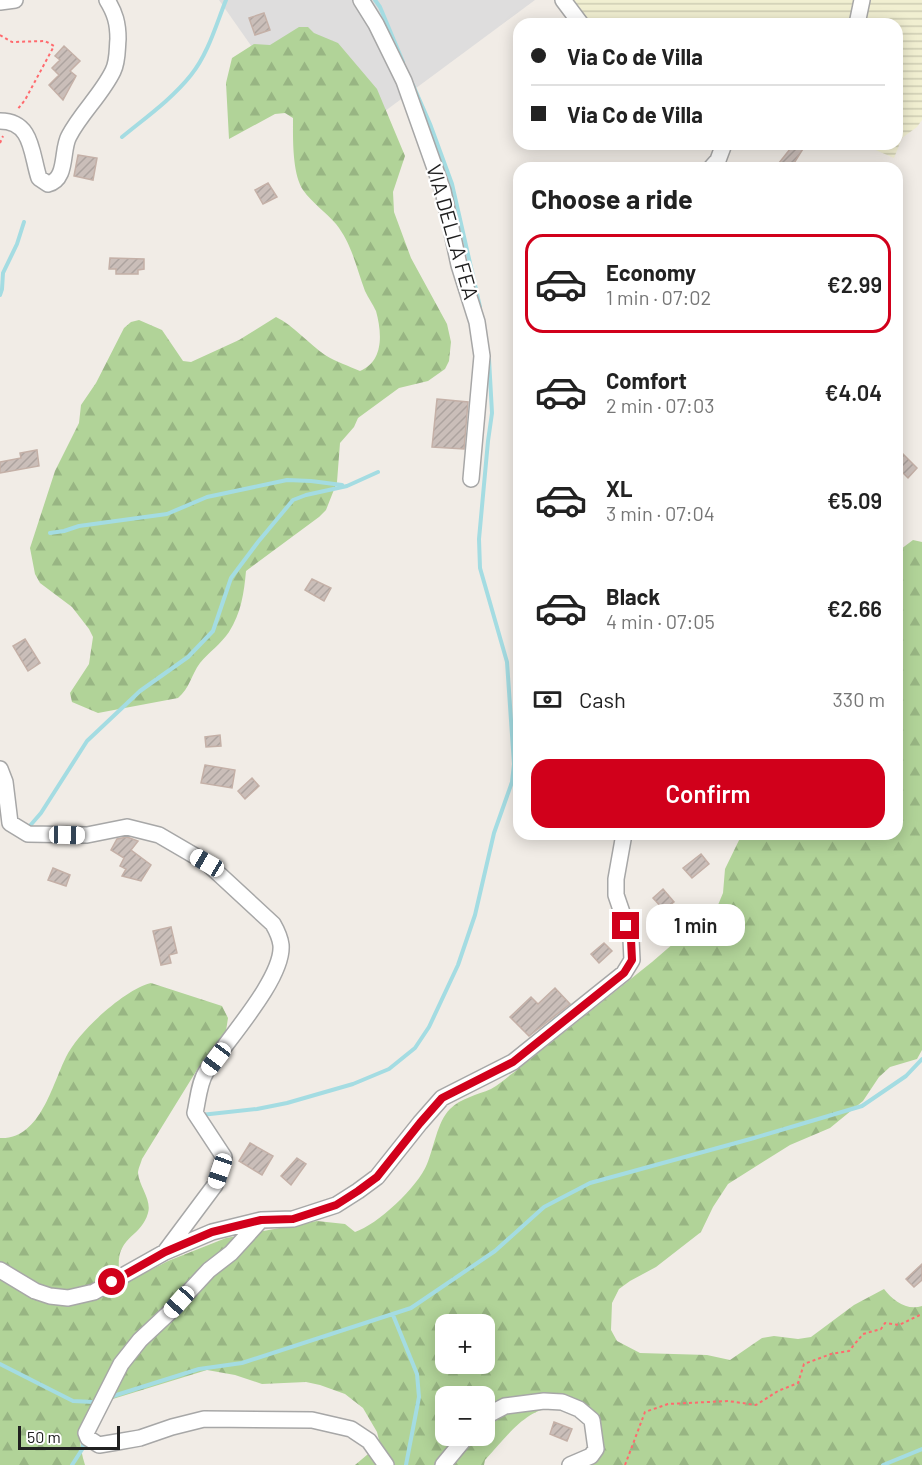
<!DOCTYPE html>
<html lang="en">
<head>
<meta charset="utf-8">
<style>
  body { margin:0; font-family:Barlow,sans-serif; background:#f6f6f6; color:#222; height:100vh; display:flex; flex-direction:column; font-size:22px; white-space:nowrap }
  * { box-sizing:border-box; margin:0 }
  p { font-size:20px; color:#767676 }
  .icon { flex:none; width:33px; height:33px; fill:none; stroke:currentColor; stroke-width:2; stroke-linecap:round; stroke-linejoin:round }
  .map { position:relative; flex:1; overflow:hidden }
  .side { position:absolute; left:513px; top:162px; width:390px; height:678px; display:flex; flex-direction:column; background:#fff; border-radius:18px; box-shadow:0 3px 15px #0003 }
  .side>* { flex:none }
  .guide { position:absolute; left:513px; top:18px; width:390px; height:132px; border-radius:18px; box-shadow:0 3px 15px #0003; display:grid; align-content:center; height:132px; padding:0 18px; background:#fff }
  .fabs { position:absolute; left:435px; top:1314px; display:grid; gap:12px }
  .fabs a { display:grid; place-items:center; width:60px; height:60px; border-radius:12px; background:#fff; box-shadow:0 3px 15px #0003; font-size:30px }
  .scale { position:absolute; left:18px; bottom:15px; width:102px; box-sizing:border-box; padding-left:6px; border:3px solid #202020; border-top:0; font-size:16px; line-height:21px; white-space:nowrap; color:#202020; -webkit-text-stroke:4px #fff; paint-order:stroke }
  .end { position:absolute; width:27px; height:27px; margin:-14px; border:8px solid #d1001b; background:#fff; box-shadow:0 0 0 3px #fff }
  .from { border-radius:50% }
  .bubble { position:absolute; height:42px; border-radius:18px; background:#fff; box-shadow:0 3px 15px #0003; font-size:20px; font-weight:600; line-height:42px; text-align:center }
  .car { position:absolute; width:18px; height:36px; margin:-18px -9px; border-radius:8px; box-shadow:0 0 4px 2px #0007; background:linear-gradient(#fff 24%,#345 0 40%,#fff 0 76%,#345 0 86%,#fff 0) }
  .guide b { display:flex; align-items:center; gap:21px; height:57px; font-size:22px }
  .guide b+b { border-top:2px solid #e0e0e0 }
  .guide i { width:15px; height:15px; background:#222 }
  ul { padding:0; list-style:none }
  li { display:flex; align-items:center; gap:18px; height:99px; margin:0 12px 9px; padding:0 6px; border:3px solid transparent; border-radius:18px }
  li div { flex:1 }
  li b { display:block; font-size:22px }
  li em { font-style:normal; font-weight:600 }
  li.current { border-color:#d1001b }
  li>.icon { width:54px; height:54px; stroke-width:1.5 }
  h2 { padding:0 18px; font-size:27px; line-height:72px }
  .pay { display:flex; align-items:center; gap:15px; height:66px; padding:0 18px; font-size:22px }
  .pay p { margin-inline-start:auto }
  .cta { display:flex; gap:12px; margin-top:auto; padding:12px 18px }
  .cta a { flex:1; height:69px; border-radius:18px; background:#d1001b; color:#fff; font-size:24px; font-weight:600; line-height:69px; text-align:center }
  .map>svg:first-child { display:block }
  .residential { fill:#dedddd }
  .farmland { fill:url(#farmland-rules) }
  .forest { fill:url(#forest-firs); fill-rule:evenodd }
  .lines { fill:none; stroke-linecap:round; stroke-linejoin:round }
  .stream { stroke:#a4dce2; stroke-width:4 }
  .building { fill:url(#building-hatch); stroke:#c4b0a7; stroke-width:1.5 }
  .minor-casing { stroke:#a7a7a7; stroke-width:18 }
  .path { stroke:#ff6a6e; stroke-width:2; stroke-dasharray:3 3; stroke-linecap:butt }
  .minor { stroke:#fff; stroke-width:15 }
  .route { stroke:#d1001b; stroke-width:8 }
  .labels { text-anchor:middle; stroke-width:4.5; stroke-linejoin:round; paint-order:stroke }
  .street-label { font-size:21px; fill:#202020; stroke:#fff }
</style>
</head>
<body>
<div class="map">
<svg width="922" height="1465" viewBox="0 0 922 1465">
  <defs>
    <pattern id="farmland-rules" width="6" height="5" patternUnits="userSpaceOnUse" patternTransform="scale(1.5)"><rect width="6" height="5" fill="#f1efd1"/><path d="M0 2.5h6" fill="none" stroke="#cecdb3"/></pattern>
    <pattern id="forest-firs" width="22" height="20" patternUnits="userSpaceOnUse" patternTransform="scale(1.5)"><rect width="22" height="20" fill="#b1d398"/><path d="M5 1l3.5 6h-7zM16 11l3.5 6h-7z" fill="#98b583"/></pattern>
    <pattern id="building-hatch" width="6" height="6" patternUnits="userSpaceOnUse" patternTransform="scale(1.5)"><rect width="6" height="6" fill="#cabeb9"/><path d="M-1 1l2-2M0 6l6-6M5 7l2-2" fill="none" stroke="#ada39f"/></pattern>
  </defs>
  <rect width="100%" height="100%" fill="#f1ece6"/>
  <!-- residential -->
  <path class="residential" d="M219 0H535L327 154Z"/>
  <!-- farmland -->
  <path class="farmland" d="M570 0H855L851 24H591L583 17Z
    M866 0H922V120L917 127 902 138 894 158 871 148 855 144H897V24H861Z"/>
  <!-- forest -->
  <path class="forest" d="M299 27H308L314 33 338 43 377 89 405 156 393 192 394 212 411 258 447 324 451 342 449 361 445 369 428 381 399 388 358 418 354 427 340 443 337 482 326 510 319 517 246 571C244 593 241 613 229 632 221 644 209 652 200 663 191 675 190 688 178 698L98 713 72 702 70 693 89 664 93 637 89 629 72 607 40 583 35 574 30 548 55 471 79 423 81 405 96 383 124 328 131 322 139 320 162 330 183 361 191 362 239 340 276 317C293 325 309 344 325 355 336 362 349 366 360 371 384 361 382 333 376 311 373 304 368 298 365 291 356 267 352 244 336 224 326 212 312 203 303 190 292 173 293 138 293 118L285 113 275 114 229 139 226 83 232 58 254 44 270 45Z
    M913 540 922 542V1050L917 1059 890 1067 879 1077 863 1101 830 1128 790 1145 728 1184 713 1207 701 1232 656 1267 630 1281 619 1289 612 1303 611 1330 617 1341 640 1353 707 1355 730 1360 762 1338 774 1336 798 1339 811 1337 854 1305 884 1289C893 1301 907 1311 922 1306V1465H581L591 1451 588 1423C582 1419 572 1409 565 1408 529 1402 507 1437 485 1460L484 1465H355L380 1444 377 1432 363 1408 345 1394 320 1385 306 1382 262 1384 235 1375 207 1370 103 1402C78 1420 76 1436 85 1465H0V1138C40 1140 52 1085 66 1057 78 1032 125 989 151 983L222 1006 228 1018 226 1031 200 1065 142 1159C141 1163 138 1169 138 1173 139 1186 152 1200 148 1213 141 1238 116 1236 119 1269L143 1274 168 1261 226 1238 317 1221 345 1224 355 1232C377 1225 418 1187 427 1164 434 1148 437 1122 450 1109 461 1098 477 1095 491 1089 499 1085 506 1078 513 1073L652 962 718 905 723 893 725 869 742 834H897V552ZM446 1324H484V1364H446ZM446 1396H484V1436H446Z"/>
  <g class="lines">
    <!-- stream -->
    <path class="stream" d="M375 0 380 7 403 62
      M413 85 430 124 452 184 480 307
      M122 137C145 118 172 99 191 75 208 54 216 25 226 0
      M0 295 2 289 3 273 17 244 24 222
      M50 533 64 531 79 526 167 514 207 497 287 480 311 481 342 485
      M28 828 41 813 87 741 140 691 188 657 213 631 231 578 258 542 293 500 306 495 347 486 378 472
      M201 1115 257 1109 287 1103 353 1084 389 1069 415 1048 429 1027 458 965 475 915 494 833 512 782 514 764 507 662 480 568 479 539 488 441 492 413 489 359
      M393 1315 417 1374 419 1397 406 1465
      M0 1364 73 1401 93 1402
      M110 1397 199 1369 242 1363 411 1308 495 1251 544 1207 590 1183 754 1138 862 1106 906 1076 922 1059
      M72 1465 83 1448V1439
      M883 1465 922 1449"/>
  </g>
  <!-- building -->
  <path class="building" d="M264 13 270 30 255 35 249 18Z
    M64 46 80 61 70 71 76 76 63 100 49 85 59 75 52 68 60 60 55 56Z
    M794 144H806L791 168H775Z
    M78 155 97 158 93 180 74 176Z
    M268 183 277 197 263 204 255 190Z
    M110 258 144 259V269L138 270V274H116V269H109Z
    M437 399 468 402 464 449 432 447Z
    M897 448 917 468 908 478 897 467Z
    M37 450 39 466 0 473V462L21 458 20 453Z
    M312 579 331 588 324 601 305 590Z
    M25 639 40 663 28 671 13 646Z
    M220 735 221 746 206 747 205 737Z
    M205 765 235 770 232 788 201 783Z
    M252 778 259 786 245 799 238 791Z
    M127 837 138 841 131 850 151 865 141 881 122 876 126 869 120 866 124 858 111 850 117 839Z
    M701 854 709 864 692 878 683 868Z
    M53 868 70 875 66 886 48 880Z
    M663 889 674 902 664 910 653 898Z
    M171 927 177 953 169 955 171 963 161 965 153 931Z
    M604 943 612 951 599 963 591 954Z
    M555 988 570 1004 529 1036 510 1017 531 997 538 1004Z
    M250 1143 273 1156 262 1175 239 1161Z
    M297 1158 306 1164 291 1185 281 1176Z
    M922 1264V1280L914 1287 906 1279Z
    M554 1422 572 1429 567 1441 550 1434Z"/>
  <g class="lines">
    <!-- minor casing -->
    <g class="minor-casing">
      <path id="minor" d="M361 0 376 24 404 81 443 191 459 265 477 322 482 356 471 479
        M563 0 581 24
        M0 2 15 0
        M857 24 862 0
        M0 121C33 121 31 154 39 178L48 184C68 179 61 150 69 136 81 113 102 94 113 71 118 61 117 49 118 39 118 23 115 13 107 0
        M711 168 718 160 724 144
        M0 769 5 782 10 823 28 834 87 835 127 827 159 835 207 863 273 924C277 931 280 937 281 945 284 979 224 1043 206 1072 199 1083 198 1100 195 1113L224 1157 215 1185 165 1252
        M261 1220 231 1253 209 1270 171 1311 140 1340 121 1364 86 1433 88 1438 99 1445 117 1442 140 1438 172 1427 204 1419 312 1420 351 1429 369 1441 386 1465
        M0 1270 35 1291 50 1296 68 1298 94 1292 165 1252 212 1232 261 1220 293 1219 336 1205 358 1191 377 1177 420 1123 442 1098 513 1062 624 973 632 960 631 939 616 895V879L624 834
        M484 1417 505 1406 544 1401 562 1402 579 1409 592 1420 596 1449 591 1456 570 1465
        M443 1465 467 1436"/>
    </g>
    <!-- path -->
    <path class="path" d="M0 35 12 42 45 41 54 46 25 100 17 110
      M0 143 3 136
      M625 1465 645 1412 668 1404 728 1401 756 1405 778 1391 798 1383 804 1364 831 1354 849 1351 863 1334 881 1329 885 1323 899 1325 922 1314"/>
    <!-- minor -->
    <use href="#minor" class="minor"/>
  </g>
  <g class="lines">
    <!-- route -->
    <path class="route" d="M112 1282 165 1252 212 1232 261 1220 293 1219 336 1205 358 1191 377 1177 420 1123 442 1098 513 1062 624 973 632 960 631 939 626 926"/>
  </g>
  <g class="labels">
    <!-- street labels -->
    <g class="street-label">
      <text transform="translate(452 232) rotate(74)" y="7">VIA DELLA FEA</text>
    </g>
  </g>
</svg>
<div class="fabs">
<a>+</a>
<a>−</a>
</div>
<div class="scale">50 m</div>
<i class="end from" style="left:112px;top:1282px"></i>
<i class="end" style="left:626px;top:926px"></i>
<div class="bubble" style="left:646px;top:904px;width:99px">1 min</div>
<i class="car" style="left:67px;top:835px;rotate:91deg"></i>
<i class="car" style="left:207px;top:863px;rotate:300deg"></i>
<i class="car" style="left:216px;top:1059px;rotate:217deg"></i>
<i class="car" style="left:220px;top:1171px;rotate:199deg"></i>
<i class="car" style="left:179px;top:1302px;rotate:222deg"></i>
<div class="guide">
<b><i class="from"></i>Via Co de Villa</b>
<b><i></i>Via Co de Villa</b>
</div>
<section class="side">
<h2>Choose a ride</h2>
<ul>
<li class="current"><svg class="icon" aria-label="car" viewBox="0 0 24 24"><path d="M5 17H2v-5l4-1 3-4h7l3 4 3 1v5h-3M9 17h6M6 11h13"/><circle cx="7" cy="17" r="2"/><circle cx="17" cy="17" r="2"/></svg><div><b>Economy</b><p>1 min · 07:02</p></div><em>€2.99</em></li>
<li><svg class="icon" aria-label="car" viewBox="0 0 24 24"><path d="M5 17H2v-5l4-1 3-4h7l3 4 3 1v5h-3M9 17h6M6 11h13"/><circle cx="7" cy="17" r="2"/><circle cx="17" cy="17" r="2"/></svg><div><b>Comfort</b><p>2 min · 07:03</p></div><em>€4.04</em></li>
<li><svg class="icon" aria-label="car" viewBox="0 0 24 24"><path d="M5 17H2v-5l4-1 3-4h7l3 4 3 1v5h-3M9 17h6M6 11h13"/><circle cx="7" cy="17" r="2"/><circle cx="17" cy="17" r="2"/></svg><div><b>XL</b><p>3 min · 07:04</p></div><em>€5.09</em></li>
<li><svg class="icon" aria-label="car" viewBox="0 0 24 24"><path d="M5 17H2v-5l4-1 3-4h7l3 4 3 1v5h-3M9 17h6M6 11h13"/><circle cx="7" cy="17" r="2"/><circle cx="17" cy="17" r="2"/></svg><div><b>Black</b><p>4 min · 07:05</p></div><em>€2.66</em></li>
</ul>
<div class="pay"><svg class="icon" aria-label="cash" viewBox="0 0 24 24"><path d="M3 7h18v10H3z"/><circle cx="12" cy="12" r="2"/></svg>Cash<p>330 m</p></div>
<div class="cta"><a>Confirm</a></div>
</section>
</div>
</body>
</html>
